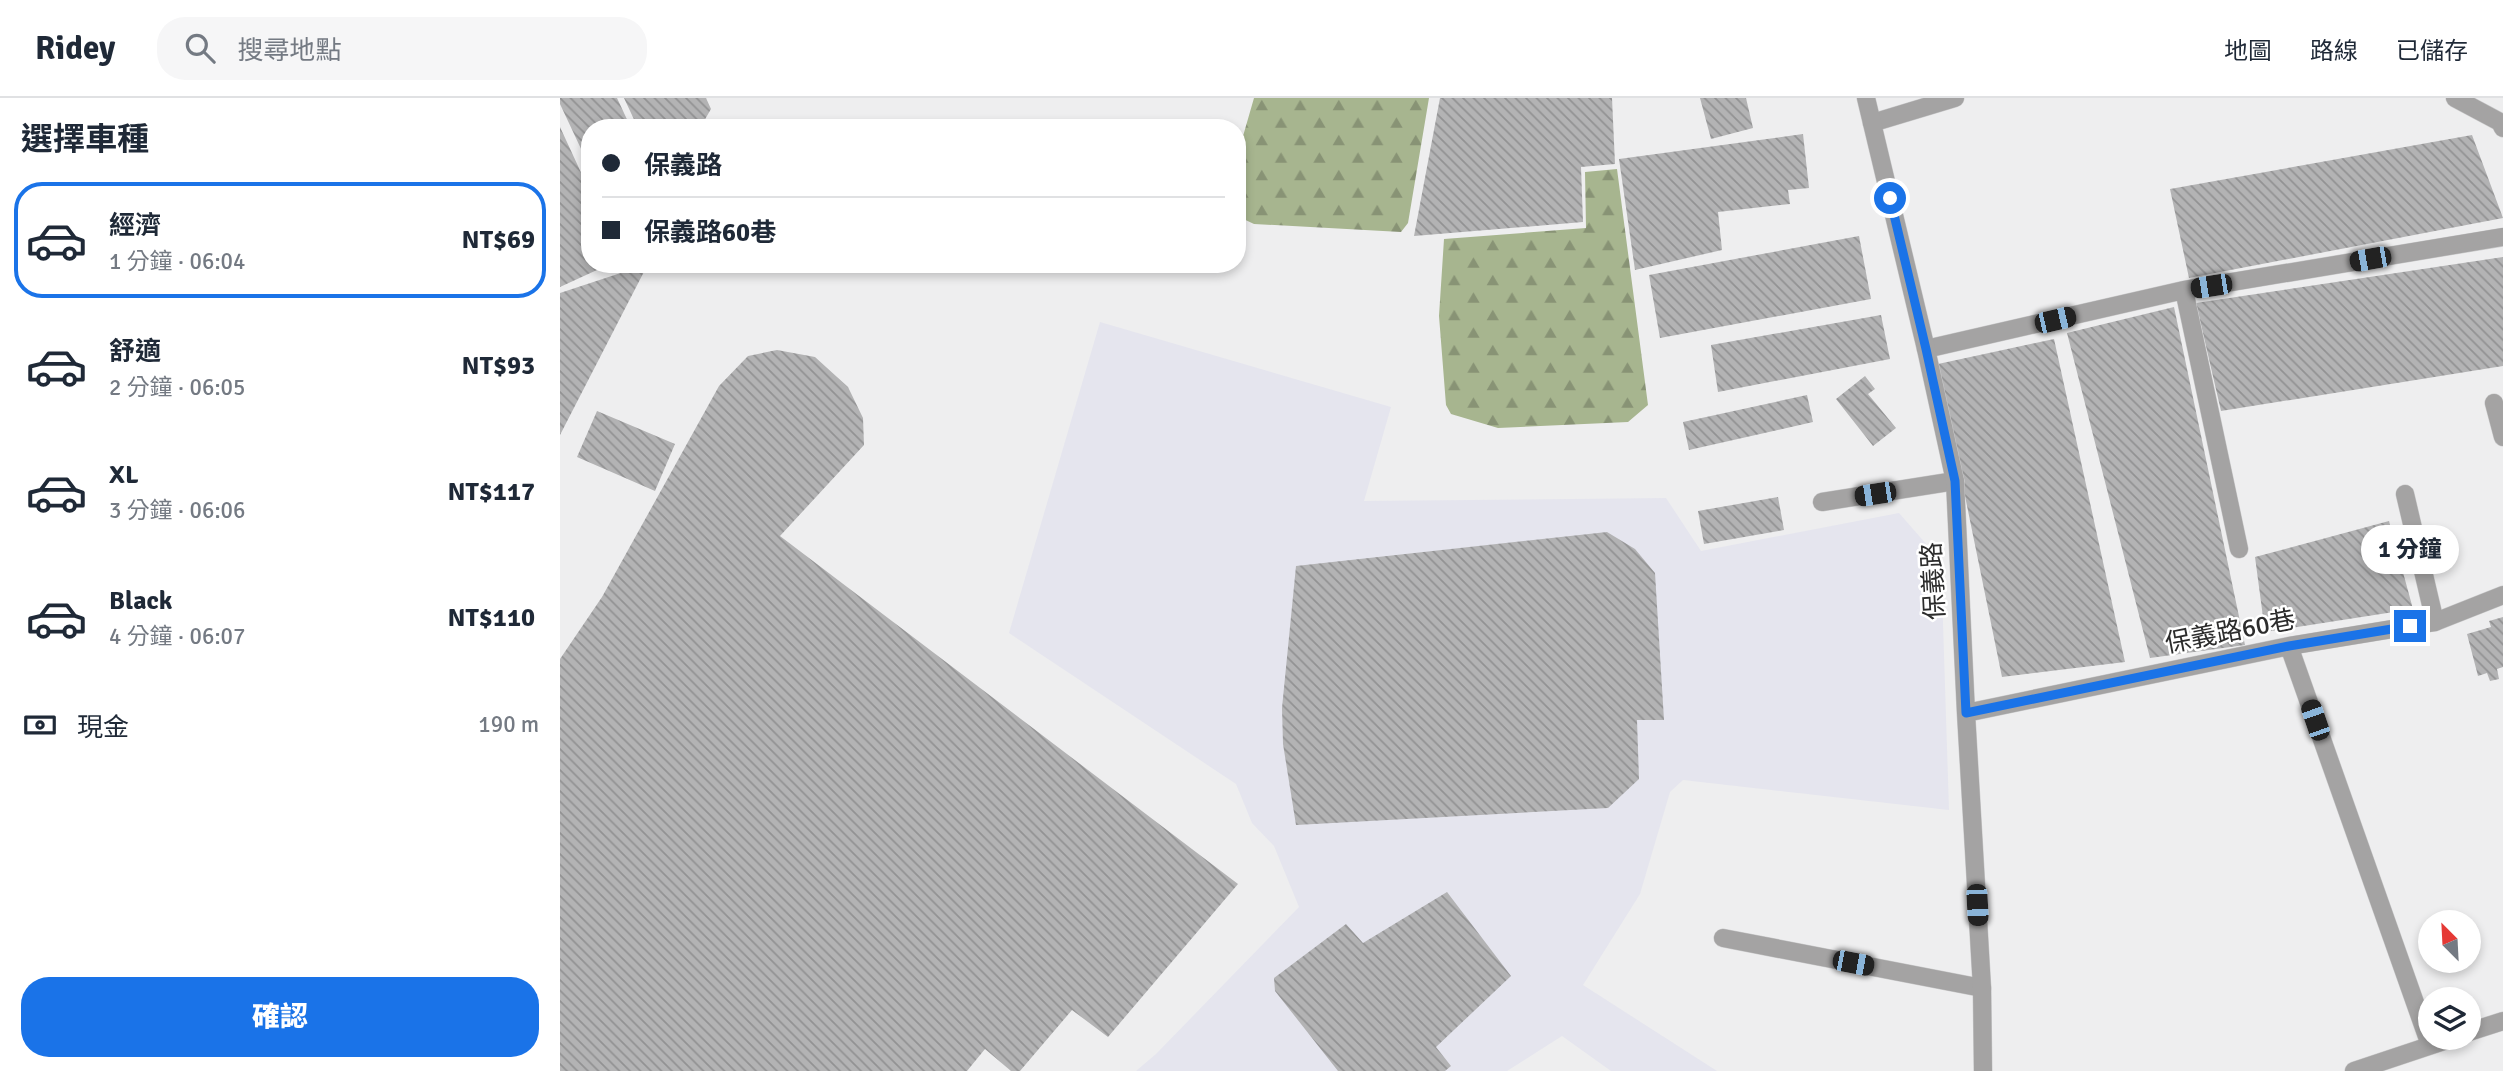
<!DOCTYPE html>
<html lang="zh-TW">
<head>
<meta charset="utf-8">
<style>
  body { margin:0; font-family:Signika,"Noto Sans TC",sans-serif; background:#f6f6f7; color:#1f2937; height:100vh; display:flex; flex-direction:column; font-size:26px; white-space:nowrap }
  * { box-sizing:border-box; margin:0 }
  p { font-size:23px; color:#747a83 }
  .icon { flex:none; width:38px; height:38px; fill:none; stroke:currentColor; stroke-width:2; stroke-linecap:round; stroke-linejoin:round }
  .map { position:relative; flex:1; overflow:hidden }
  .sheet { display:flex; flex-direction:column; background:#fff; width:560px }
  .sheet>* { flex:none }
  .top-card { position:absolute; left:21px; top:21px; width:665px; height:154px; border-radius:28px; box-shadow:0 4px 10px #0003; display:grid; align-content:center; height:154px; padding:0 21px; background:#fff }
  .needle { width:46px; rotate:336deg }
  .fabs { position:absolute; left:1858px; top:812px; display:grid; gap:14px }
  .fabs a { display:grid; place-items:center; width:63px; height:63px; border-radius:50%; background:#fff; box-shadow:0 4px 10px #0003; font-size:35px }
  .end { position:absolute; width:32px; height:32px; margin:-16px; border:9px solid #1a73e8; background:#fff; box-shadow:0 0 0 4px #fff }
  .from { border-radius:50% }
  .bubble { position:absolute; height:49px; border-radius:24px; background:#fff; box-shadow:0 4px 10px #0003; font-size:23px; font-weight:800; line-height:49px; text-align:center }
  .car { position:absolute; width:21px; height:42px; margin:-21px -10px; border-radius:9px; box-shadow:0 0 5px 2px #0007; background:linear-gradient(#222 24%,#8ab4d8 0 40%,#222 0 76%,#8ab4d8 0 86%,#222 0) }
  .top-card b { display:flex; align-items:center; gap:24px; height:66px; font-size:26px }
  .top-card b+b { border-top:2px solid #e0e1e3 }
  .top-card i { width:18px; height:18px; background:#1f2937 }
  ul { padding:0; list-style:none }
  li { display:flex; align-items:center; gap:21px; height:116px; margin:0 14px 10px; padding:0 7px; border:4px solid transparent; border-radius:28px }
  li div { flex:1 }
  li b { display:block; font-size:26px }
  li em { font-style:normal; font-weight:800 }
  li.selected { border-color:#1a73e8 }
  li>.icon { width:63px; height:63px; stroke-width:1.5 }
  h2 { padding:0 21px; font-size:32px; line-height:84px }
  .pay { display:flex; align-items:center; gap:18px; height:77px; padding:0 21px; font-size:26px }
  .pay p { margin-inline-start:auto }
  .cta { display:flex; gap:14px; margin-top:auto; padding:14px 21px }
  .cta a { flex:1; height:80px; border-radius:28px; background:#1a73e8; color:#fff; font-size:28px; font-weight:800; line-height:80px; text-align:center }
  header { display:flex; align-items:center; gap:42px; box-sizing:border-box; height:98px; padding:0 35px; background:#fff; border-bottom:2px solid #e0e1e3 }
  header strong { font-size:33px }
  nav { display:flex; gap:38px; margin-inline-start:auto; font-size:24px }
  .search { width:490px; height:63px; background:#f6f6f7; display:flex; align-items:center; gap:18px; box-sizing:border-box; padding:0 24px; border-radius:28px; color:#747a83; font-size:26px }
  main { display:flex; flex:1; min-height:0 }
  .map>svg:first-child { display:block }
  .built { fill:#e5e5ee }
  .forest { fill:url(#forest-firs) }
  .building { fill:url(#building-back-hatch) }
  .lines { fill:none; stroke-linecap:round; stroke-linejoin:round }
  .service-casing { stroke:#cbcbcc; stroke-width:19 }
  .minor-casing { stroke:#cbcbcc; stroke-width:19 }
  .service { stroke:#a4a3a3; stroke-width:18 }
  .minor { stroke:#a4a3a3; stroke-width:18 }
  .route { stroke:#1a73e8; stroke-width:9 }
  .labels { text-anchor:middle; stroke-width:5; stroke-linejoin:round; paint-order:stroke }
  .street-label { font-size:26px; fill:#2c2c2c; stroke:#fff }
</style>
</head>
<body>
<header>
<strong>Ridey</strong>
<div class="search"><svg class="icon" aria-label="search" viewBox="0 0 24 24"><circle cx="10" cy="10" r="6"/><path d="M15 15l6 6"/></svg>搜尋地點</div>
<nav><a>地圖</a><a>路線</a><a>已儲存</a></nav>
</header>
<main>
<section class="sheet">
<h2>選擇車種</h2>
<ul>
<li class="selected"><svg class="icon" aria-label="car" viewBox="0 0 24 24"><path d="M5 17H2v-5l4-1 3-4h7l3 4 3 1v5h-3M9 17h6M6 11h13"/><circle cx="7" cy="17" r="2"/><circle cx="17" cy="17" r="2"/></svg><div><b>經濟</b><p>1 分鐘 · 06:04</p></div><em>NT$69</em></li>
<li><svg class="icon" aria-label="car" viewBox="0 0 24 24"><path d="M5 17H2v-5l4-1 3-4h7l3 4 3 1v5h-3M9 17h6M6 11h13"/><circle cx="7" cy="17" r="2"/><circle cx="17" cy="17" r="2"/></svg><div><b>舒適</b><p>2 分鐘 · 06:05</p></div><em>NT$93</em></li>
<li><svg class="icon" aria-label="car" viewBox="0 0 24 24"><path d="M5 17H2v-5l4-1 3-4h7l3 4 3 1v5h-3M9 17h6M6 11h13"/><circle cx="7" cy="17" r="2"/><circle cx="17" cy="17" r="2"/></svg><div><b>XL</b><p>3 分鐘 · 06:06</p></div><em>NT$117</em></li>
<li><svg class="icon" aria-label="car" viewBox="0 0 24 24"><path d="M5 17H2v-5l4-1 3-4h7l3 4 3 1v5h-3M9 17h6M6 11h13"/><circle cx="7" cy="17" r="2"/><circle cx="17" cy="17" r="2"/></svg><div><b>Black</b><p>4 分鐘 · 06:07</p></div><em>NT$110</em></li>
</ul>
<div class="pay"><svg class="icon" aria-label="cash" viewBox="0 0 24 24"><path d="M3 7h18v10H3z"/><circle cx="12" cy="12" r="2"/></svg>現金<p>190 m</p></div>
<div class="cta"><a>確認</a></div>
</section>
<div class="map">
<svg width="1943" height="973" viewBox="0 0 1943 973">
  <defs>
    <pattern id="forest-firs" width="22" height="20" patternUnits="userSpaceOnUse" patternTransform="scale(1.75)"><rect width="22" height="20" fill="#a7b58f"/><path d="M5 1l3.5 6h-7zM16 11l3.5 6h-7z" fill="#889375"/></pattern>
    <pattern id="building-back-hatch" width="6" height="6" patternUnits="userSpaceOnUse" patternTransform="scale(1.75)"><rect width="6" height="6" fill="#b3b3b4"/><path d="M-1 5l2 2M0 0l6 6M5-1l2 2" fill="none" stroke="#929293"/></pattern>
  </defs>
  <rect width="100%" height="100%" fill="#eeeeef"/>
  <!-- built -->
  <path class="built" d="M540 224 831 309 804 403 1106 400 1141 453 1339 415 1381 463 1389 712 1123 682 1110 694 1080 796 1023 887 1157 973H1051L1002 938 947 973H576L596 956 739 809 714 748 692 725 676 686 449 535Z"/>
  <!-- forest -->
  <path class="forest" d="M694 0H869L848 125 841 134 694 126 677 118V59Z
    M1057 71 1088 307 1068 324 938 330 891 316 886 307 879 218 884 141 1026 130 1025 74Z"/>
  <!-- building -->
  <path class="building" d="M0 0H57L71 30H30V70L0 6Z
    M64 0H146L151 11 140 30H78Z
    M880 0H1052L1055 66 1021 69 1023 124 854 138Z
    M1140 0H1186L1193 30 1151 41Z
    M0 29 30 94V166H50L0 189Z
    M1243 36 1249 90 1228 92 1230 106 1158 114 1162 152 1075 172 1059 61Z
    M1912 37 1943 120 1629 180 1610 91Z
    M1299 138 1311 201 1100 240 1089 177Z
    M1943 159V268L1661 313 1636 205Z
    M88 166 0 337V195Z
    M1614 209 1685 547 1590 560 1507 235Z
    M1321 217 1330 261 1158 294 1151 247Z
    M1494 241 1565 564 1442 579 1378 266Z
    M217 252 255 259 288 289 303 320 304 347 220 438 678 786 548 939 512 912 460 973H451L425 951 407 973H0V561L42 499 159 288 188 258Z
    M1305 278 1315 291 1308 296 1336 330 1313 348 1276 301Z
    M1247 297 1253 324 1129 352 1123 324Z
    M37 313 115 346 95 393 17 359Z
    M1218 399 1224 432 1144 446 1138 413Z
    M1829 423 1853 511 1705 534 1695 459Z
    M1047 434 1075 451 1095 475 1104 622H1077L1079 681 1048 710 736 727 723 646 722 610 736 468Z
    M1943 519V569L1937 571 1939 581 1930 583 1927 575 1918 578 1907 536 1931 529 1929 523Z
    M887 794 951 878 876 949 891 968 885 973H778L715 893 714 880 786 826 803 845Z"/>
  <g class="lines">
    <!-- service casing -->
    <g class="service-casing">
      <path id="service" d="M1312 25 1395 0
        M1624 192 1679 451
        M1366 251 1624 192 1943 139
        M1934 305 1943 339
        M1845 396 1875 524
        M1262 404 1395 383
        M1163 840 1422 890"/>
    </g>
    <!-- minor casing -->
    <g class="minor-casing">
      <path id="minor" d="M1306 0 1366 251 1395 383 1406 615 1422 890 1423 973
        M1895 0 1940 24 1943 30
        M1729 548 1870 947
        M1406 615 1729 548 1875 524 1943 497
        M1909 934 1943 923
        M1794 973 1893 940"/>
    </g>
    <!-- service -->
    <use href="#service" class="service"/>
    <!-- minor -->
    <use href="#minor" class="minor"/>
  </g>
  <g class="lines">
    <!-- route -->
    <path class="route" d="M1330 100 1366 251 1395 383 1406 615 1729 548 1850 528"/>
  </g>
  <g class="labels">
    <!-- street labels -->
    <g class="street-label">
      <text transform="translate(1373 483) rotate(-93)" y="9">保義路</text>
      <text transform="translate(1670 533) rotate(-11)" y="9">保義路60巷</text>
    </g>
  </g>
</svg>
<div class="fabs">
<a><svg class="needle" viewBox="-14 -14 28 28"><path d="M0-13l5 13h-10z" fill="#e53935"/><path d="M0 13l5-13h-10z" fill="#747a83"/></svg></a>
<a><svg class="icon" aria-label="layers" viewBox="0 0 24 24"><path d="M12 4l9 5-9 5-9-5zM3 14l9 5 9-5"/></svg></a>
</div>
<i class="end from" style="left:1330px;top:100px"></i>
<i class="end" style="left:1850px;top:528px"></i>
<div class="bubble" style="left:1801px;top:427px;width:98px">1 分鐘</div>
<i class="car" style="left:1810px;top:161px;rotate:260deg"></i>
<i class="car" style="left:1651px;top:188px;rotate:261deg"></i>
<i class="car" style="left:1495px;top:222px;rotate:77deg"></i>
<i class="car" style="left:1315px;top:396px;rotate:261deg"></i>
<i class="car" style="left:1755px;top:622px;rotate:341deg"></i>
<i class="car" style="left:1417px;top:807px;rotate:177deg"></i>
<i class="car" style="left:1293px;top:865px;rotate:101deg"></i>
<div class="top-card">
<b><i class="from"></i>保義路</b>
<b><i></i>保義路60巷</b>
</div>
</div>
</main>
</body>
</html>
